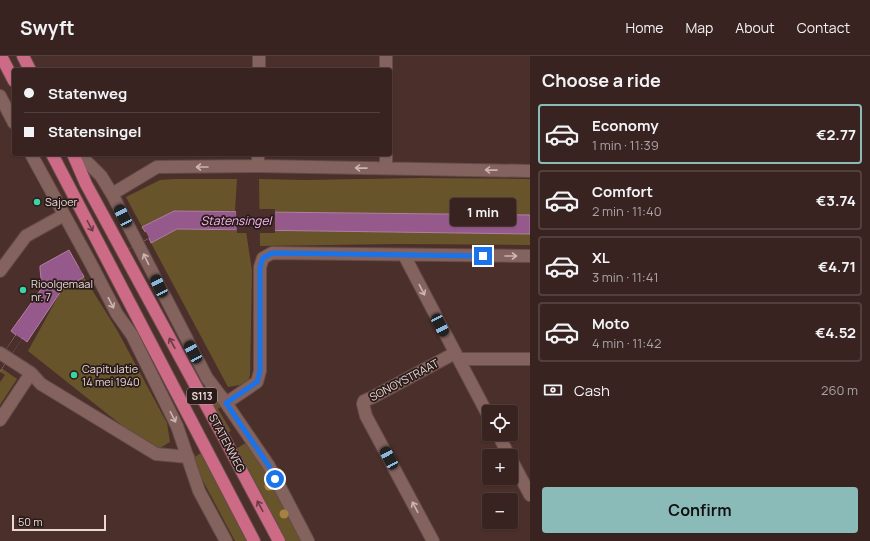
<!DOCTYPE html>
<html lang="en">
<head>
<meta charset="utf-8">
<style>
  body { margin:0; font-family:Manrope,sans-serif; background:#432f2d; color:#f1f3f6; height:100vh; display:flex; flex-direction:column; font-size:15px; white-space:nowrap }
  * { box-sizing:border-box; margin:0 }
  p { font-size:13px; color:#aba4a5 }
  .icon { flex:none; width:22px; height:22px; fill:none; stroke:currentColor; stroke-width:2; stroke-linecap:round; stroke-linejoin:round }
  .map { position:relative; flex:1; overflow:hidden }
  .side { display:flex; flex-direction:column; background:#382320; width:340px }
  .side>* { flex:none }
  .top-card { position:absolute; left:12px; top:12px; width:380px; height:88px; border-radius:4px; box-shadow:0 1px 3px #0004,0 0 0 1px #52403e; display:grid; align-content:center; height:88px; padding:0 12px; background:#382320 }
  .fabs { position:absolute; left:482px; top:349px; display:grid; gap:8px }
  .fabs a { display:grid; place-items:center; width:36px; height:36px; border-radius:4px; background:#382320; box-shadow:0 1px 3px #0004,0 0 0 1px #52403e; font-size:20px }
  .scale { position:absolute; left:12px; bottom:10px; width:94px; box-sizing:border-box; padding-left:4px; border:2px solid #ebd8d5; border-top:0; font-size:11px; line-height:14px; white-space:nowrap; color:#ebd8d5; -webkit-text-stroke:3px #281b19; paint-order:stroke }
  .end { position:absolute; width:18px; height:18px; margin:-9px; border:5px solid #1a73e8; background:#fff; box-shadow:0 0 0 2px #fff }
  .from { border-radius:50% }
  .bubble { position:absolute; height:28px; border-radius:4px; background:#382320; box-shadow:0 1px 3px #0004,0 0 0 1px #52403e; font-size:13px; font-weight:700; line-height:28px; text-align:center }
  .car { position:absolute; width:12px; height:24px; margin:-12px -6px; border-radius:5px; box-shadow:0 0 3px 1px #0007; background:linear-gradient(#222 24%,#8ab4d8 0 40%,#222 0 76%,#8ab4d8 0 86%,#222 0) }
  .top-card b { display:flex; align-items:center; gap:14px; height:38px; font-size:15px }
  .top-card b+b { border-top:1px solid #52403e }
  .top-card i { width:10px; height:10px; background:#f1f3f6 }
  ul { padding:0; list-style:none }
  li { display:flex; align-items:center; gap:12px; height:60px; margin:0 8px 6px; padding:0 4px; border:2px solid #52403e; border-radius:4px }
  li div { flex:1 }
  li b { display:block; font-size:15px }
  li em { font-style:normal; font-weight:700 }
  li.active { border-color:#8bbbb9 }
  li>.icon { width:36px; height:36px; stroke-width:1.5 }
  h2 { padding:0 12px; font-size:18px; line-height:48px }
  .pay { display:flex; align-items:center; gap:10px; height:44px; padding:0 12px; font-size:15px }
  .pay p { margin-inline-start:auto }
  .cta { display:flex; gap:8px; margin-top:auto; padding:8px 12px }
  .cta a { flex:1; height:46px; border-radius:4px; background:#8bbbb9; color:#111; font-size:16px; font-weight:700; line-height:46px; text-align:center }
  header { display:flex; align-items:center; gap:24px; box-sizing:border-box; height:56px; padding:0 20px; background:#382320; border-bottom:1px solid #52403e }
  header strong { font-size:19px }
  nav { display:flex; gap:22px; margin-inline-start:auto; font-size:14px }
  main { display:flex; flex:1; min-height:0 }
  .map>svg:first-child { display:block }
  .green { fill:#68542a }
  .water { fill:#96598c; stroke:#b07fa2 }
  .pier { fill:#4b2f2b }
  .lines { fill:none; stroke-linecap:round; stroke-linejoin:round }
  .minor-casing { stroke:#644c49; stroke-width:14 }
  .major-casing { stroke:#644c49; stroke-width:14 }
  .minor { stroke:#84635e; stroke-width:12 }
  .major { stroke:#cd6b87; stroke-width:12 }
  .tree { fill:#a78043 }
  .oneway { stroke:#ccb5b1 }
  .oneway2 { stroke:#6a3b45 }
  .route { stroke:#1a73e8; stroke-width:5 }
  .poi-dot { fill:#3ad4a5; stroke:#281b19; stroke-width:1.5 }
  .labels { text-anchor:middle; stroke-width:3.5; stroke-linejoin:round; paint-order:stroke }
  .shield { fill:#281b19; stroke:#b09f9d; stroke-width:1 }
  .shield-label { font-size:10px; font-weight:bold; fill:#ebd8d5 }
  .poi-label { font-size:11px; fill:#ebd8d5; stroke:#281b19; text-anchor:start }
  .street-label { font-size:11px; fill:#ebd8d5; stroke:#281b19 }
  .water-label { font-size:12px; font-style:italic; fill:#fbb5ef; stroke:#281b19 }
</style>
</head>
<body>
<header>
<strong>Swyft</strong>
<nav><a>Home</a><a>Map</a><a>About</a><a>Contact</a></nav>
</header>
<main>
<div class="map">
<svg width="530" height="485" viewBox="0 0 530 485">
  <rect width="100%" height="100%" fill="#4b2f2b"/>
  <!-- green -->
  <path class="green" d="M422 122 530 123V159L276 174 530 178V189L396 188 260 190 259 123 304 124Z
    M175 123H237L235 155H174L142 171 126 141 160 124Z
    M177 173 246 175 252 215 250 319 248 326 240 329 228 331 151 187Z
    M84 221 117 274 167 367 170 386 160 392 149 389 139 383 28 295 61 235Z
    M0 311 17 323 0 349V326L5 319 0 316Z
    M211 337 222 350 218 353 231 375 225 378 205 340Z
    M249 385 302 485H282L234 394Z
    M201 397 249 485H235L202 423 193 402Z"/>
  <!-- water -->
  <path class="water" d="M174 155 530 159V178L177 173 151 187 149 182 82 217 84 221 61 235 27 286 22 282 0 315V303L16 279 11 275 42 232 40 213V210L69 194 79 212 146 177 142 171Z"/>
  <!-- pier -->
  <path class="pier" d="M236 153H275V177H237Z
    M146 176 149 182 83 218 79 211Z
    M16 279 22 283 0 315V302Z"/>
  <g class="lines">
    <!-- minor casing -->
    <g class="minor-casing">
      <path id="minor" d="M386 0V14
        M259 14V0
        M0 40 14 67
        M31 98 90 206 117 258 132 279 177 370 199 435 226 485
        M79 98 101 120 112 138 207 322 226 347 269 410 308 485
        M386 98V112
        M258 110V98
        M112 138 157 111 258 110 530 115
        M404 199 489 361
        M0 215 26 180 64 159
        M0 297 31 317 41 328 156 398 188 401
        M459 303H530
        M226 347 257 326 260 315V211L263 202 272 197 530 200
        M0 364 31 317
        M498 378 509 400
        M511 403 530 439
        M433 485 366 360 363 348 364 345 373 341 455 297"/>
    </g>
    <!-- major casing -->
    <g class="major-casing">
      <path id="major" d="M1 0 14 25
        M23 0 30 14
        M52 98 254 485
        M73 98 86 128 224 382 279 485"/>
    </g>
    <!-- minor -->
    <use href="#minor" class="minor"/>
    <!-- major -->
    <use href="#major" class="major"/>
  </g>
  <!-- trees -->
  <g class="tree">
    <circle cx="269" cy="430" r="4.5"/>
    <circle cx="284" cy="458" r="4.5"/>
  </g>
  <!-- one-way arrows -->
  <defs><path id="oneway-shaft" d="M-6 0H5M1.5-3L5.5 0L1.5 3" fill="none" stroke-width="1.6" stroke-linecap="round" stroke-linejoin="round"/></defs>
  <g class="oneway">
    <use href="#oneway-shaft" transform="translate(202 111) rotate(180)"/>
    <use href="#oneway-shaft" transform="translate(361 112) rotate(-179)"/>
    <use href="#oneway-shaft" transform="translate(491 114) rotate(-179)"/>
    <use href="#oneway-shaft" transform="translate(511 200)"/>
    <use href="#oneway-shaft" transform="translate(146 203) rotate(-116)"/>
    <use href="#oneway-shaft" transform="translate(422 234) rotate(63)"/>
    <use href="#oneway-shaft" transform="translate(111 247) rotate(63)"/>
    <use href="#oneway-shaft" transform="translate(173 361) rotate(63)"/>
    <use href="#oneway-shaft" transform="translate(415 451) rotate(-118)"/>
  </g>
  <g class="oneway2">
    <use href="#oneway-shaft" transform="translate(90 170) rotate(62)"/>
    <use href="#oneway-shaft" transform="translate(172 287) rotate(-119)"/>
    <use href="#oneway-shaft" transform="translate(260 450) rotate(-118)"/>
  </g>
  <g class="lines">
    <!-- route -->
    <path class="route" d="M275 423 269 410 226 347 257 326 260 315V211L263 202 272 197 483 200"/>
  </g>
  <!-- markers -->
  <g class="poi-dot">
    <circle cx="37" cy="146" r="4"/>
    <circle cx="23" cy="234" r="4"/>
    <circle cx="74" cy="319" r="4"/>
  </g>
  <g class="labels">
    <!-- shield labels -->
    <rect class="shield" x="187" y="332" width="30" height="16" rx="3"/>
    <g class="shield-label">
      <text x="202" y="344">S113</text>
    </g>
    <!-- poi labels -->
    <g class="poi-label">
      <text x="45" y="150">Sajoer</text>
      <text x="31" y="232">Rioolgemaal<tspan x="31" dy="13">nr. 7</tspan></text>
      <text x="82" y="317">Capitulatie<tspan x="82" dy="13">14 mei 1940</tspan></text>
    </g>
    <!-- street labels -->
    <g class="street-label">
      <text transform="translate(404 324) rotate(-28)" y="4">SONOYSTRAAT</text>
      <text transform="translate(227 387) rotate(62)" y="4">STATENWEG</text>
    </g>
    <!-- water labels -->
    <g class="water-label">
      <text x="236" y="169">Statensingel</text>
    </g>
  </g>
</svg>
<div class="fabs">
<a><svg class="icon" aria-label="locate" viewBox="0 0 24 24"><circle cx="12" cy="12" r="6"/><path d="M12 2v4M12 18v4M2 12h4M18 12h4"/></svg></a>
<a>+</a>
<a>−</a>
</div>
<div class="scale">50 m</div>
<i class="end from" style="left:275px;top:423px"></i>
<i class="end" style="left:483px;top:200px"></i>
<div class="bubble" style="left:450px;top:142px;width:66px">1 min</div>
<i class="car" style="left:123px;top:160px;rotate:333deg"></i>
<i class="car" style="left:159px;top:230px;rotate:334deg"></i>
<i class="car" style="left:440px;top:269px;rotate:153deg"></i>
<i class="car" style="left:193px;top:296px;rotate:332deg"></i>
<i class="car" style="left:389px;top:402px;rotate:332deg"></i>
<div class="top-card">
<b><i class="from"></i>Statenweg</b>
<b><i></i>Statensingel</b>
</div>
</div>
<section class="side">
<h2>Choose a ride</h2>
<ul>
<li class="active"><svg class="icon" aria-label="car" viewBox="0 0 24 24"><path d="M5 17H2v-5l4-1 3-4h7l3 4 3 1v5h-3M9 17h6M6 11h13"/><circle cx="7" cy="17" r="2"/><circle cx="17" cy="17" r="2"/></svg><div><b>Economy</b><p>1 min · 11:39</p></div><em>€2.77</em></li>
<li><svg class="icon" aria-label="car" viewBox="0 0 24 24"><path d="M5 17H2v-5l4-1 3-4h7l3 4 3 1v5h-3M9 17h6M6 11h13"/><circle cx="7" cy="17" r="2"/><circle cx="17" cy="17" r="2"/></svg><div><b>Comfort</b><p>2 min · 11:40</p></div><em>€3.74</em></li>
<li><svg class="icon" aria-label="car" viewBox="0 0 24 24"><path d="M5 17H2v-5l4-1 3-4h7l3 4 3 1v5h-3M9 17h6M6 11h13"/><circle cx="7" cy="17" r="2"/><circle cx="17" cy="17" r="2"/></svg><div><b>XL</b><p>3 min · 11:41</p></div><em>€4.71</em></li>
<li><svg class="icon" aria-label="car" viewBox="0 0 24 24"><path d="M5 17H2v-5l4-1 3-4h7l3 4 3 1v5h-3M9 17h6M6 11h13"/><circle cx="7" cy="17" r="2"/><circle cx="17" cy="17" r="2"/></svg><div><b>Moto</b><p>4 min · 11:42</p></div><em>€4.52</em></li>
</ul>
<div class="pay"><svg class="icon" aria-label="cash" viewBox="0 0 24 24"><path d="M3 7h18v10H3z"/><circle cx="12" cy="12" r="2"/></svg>Cash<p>260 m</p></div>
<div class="cta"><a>Confirm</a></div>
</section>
</main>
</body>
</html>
